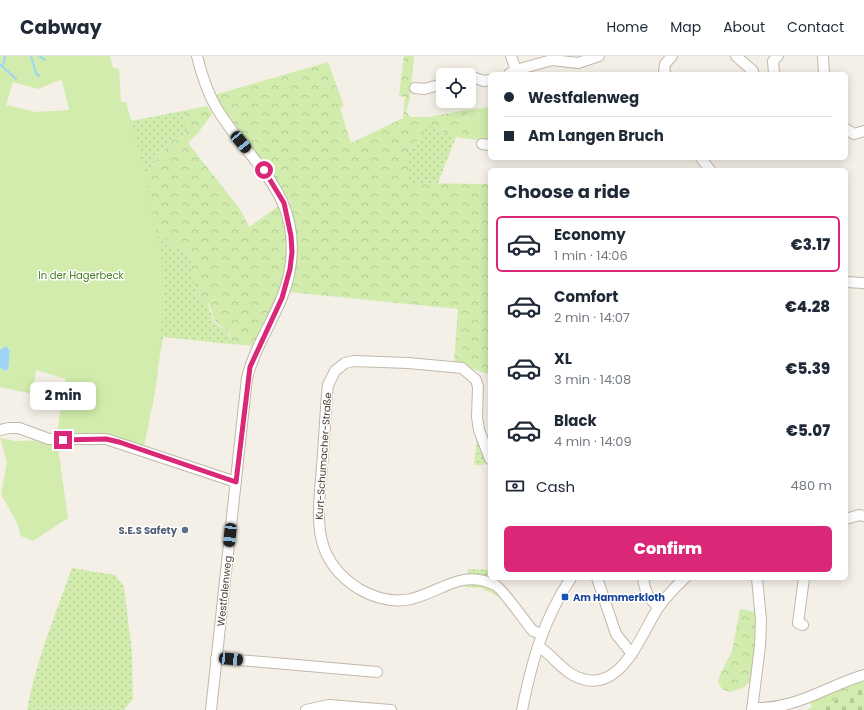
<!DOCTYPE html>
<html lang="en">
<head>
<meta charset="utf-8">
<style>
  body { margin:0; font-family:Poppins,sans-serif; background:#f2f2f3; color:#1f2937; height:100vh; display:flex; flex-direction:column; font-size:15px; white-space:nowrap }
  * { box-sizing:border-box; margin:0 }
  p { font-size:13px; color:#747a83 }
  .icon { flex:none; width:22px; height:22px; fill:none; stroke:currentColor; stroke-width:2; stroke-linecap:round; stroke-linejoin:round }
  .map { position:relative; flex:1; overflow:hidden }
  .details { position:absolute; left:488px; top:112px; width:360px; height:412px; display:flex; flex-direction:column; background:#fff; border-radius:6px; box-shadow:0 2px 10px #0003 }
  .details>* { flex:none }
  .guide { position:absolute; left:488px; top:16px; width:360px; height:88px; border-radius:6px; box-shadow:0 2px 10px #0003; display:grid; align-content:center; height:88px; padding:0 16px; background:#fff }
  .buttons { position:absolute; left:436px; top:12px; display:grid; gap:8px }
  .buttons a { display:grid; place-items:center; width:40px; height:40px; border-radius:6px; background:#fff; box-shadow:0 2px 10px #0003; font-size:20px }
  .end { position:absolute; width:18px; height:18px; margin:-9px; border:5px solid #db2777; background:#fff; box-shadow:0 0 0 2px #fff }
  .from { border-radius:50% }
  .bubble { position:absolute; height:28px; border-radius:6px; background:#fff; box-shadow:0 2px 10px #0003; font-size:13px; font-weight:800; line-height:28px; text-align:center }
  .car { position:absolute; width:12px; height:24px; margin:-12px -6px; border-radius:5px; box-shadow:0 0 3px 1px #0007; background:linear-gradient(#222 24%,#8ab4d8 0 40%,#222 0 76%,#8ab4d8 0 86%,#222 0) }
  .guide b { display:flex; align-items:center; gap:14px; height:38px; font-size:15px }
  .guide b+b { border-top:1px solid #e0e1e3 }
  .guide i { width:10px; height:10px; background:#1f2937 }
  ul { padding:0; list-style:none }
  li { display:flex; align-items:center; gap:12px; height:56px; margin:0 8px 6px; padding:0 8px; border:2px solid transparent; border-radius:6px }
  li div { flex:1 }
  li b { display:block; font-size:15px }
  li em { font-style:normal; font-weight:800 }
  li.active { border-color:#db2777 }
  li>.icon { width:36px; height:36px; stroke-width:1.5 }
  h2 { padding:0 16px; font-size:18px; line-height:48px }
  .pay { display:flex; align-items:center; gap:10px; height:44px; padding:0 16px; font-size:15px }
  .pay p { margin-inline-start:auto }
  .button { display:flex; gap:8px; margin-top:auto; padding:8px 16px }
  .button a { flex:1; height:46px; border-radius:6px; background:#db2777; color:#fff; font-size:16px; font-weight:800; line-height:46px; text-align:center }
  header { display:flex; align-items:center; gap:24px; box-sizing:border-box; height:56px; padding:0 20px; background:#fff; border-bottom:1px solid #e0e1e3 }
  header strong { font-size:19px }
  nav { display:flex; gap:22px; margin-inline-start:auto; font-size:14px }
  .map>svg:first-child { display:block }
  .grass { fill:url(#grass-dots) }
  .forest { fill:url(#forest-crowns) }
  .cemetery { fill:url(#cemetery-stones) }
  .park { fill:#d1ecac; fill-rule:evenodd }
  .water { fill:#9ed5f6 }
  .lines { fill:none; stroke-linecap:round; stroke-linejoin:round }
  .stream { stroke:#9ed5f6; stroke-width:2 }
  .minor-casing { stroke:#c1b8a9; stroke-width:12 }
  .minor { stroke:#fff; stroke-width:10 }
  .route { stroke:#db2777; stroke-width:5 }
  .service-dot { fill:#5c6f8a; stroke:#fff; stroke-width:1.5 }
  .transit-dot { fill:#1a4fb4; stroke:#fff; stroke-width:1.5 }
  .labels { text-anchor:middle; stroke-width:3; stroke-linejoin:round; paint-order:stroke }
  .park-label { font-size:10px; fill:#488023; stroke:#fff }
  .street-label { font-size:10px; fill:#494035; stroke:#fff }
  .service-label { font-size:10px; font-weight:bold; fill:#4e5e75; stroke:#fff; text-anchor:end }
  .transit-label { font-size:10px; font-weight:bold; fill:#164399; stroke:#fff; text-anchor:start }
</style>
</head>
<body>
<header>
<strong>Cabway</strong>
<nav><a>Home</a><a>Map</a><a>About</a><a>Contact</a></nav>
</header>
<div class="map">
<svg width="864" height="654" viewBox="0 0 864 654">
  <defs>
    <pattern id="grass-dots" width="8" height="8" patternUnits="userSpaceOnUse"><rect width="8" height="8" fill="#d1ecac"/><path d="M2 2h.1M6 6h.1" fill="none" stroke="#b5cb95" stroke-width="1.8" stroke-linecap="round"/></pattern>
    <pattern id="forest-crowns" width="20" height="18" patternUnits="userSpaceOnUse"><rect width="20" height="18" fill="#d1ecac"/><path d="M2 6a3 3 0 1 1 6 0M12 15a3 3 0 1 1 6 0" fill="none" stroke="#b5cb95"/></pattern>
    <pattern id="cemetery-stones" width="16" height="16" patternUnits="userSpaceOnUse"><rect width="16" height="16" fill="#d1ecac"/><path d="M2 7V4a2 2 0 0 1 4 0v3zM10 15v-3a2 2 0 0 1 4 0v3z" fill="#b5cb95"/></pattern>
  </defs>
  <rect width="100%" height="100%" fill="#f5f0e7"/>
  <!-- grass -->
  <path class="grass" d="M182 55 189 73 181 81 172 84 118 152 84 74Z
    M428 68 456 81 438 127H408V98Z
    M138 162 190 202 196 236 208 248 214 266 229 277 231 288 163 281 157 317 143 313Z
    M477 382 486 406 483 409H474Z
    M72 512 115 519 124 531 132 596 133 643 124 654H27C36 605 55 559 72 512Z
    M468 513 490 514V522H495L491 523 467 519Z
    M470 525 491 531 504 544 482 532 466 531Z"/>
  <!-- forest -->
  <path class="forest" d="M404 0H414L410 42 406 56 411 61H428L467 54 470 83 456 81 428 69 408 98V127L490 128V318L484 317 454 306 458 253 289 236 276 242 261 271 254 290 231 288 230 277 215 265 209 248 196 237 190 202 138 162 143 313 158 317 152 353 133 338 0 189 74 69 56 4 135 131 172 84 181 81 189 73 182 55 207 50 212 58 198 77 188 87 240 153 249 171 280 149 291 147 214 39 328 6 344 50 340 52 351 87 403 62 405 41 399 40Z
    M740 553 756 556 755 588 751 625 743 632 730 636 722 633 718 626 720 619 732 595Z
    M864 623V632L844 639 818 654H807L812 651 810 646Z"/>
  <!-- cemetery -->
  <path class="cemetery" d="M864 632V654H818L844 639Z"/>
  <!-- park -->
  <path class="park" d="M0 0H110L113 12 119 13 121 46H126C137 83 146 122 153 160 156 175 161 190 162 205 166 268 157 330 144 391L56 381 66 323 36 314 33 338 0 331ZM62 23 69 54 36 56 6 49 13 26 38 33Z
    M490 51V86L470 83 467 54Z
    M0 382 15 385 57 384 68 462 33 485 21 480 17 467 1 438 7 406Z"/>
  <!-- water -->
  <path class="water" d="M6 290 10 295C8 302 10 309 7 315L0 312V294Z"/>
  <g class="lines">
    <!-- stream -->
    <path class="stream" d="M31 0 36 17 39 20
      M39 0 45 4
      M1 9 16 23
      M0 10 4 7 5 0"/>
    <!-- minor casing -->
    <g class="minor-casing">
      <path id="minor" d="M197 0C202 20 208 39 219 56 254 111 302 139 290 213 284 252 256 284 247 322L211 654
        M736 0 753 15
        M823 0 824 18
        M516 14 552 4 578 7 599 0
        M509 18 516 14 511 0
        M666 18 664 16 665 8 672 0
        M774 18 773 5 778 0
        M469 20 484 25 490 24
        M415 32 424 33 443 28
        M846 73 854 78 864 75
        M482 88 490 89
        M701 102 710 114
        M846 226 864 227
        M0 374 9 372H19L49 383H106L236 426
        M490 403 479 374 477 361 478 331 476 324 462 312 408 307 354 305 345 307 335 315 328 329 327 338C325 363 324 387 322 411 318 461 310 502 359 533 375 542 393 547 411 543 443 535 461 513 495 529 502 532 526 567 533 575L542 578
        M846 463 859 459 864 460
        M597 522 616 578 632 598
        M643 522C645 535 648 543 659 551
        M803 569 798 567 804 522
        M538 590C551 598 560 612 573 619 619 644 640 580 658 552 666 541 675 531 685 522
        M216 602 377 616
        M752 652C796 654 824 631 864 619
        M306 654 329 649 391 654
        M522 654C532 605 543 564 571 522
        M752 654 760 590 761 564 757 522"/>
    </g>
    <!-- minor -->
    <use href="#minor" class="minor"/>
  </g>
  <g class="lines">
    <!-- route -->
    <path class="route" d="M63 384 106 383 119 386 236 426 250 311 282 242 290 213 292 196 291 180 284 147 264 114"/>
  </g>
  <!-- markers -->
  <circle class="service-dot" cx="185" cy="474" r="4"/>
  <rect class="transit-dot" x="561" y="537" width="8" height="8" rx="2"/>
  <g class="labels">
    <!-- park labels -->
    <g class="park-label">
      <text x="81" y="223">In der Hagerbeck</text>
    </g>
    <!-- street labels -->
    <g class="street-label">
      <text transform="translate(323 400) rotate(-86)" y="4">Kurt-Schumacher-Straße</text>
      <text transform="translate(224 535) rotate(-84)" y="4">Westfalenweg</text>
    </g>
    <!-- service labels -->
    <g class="service-label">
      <text x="177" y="478">S.E.S Safety</text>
    </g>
    <!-- transit labels -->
    <g class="transit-label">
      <text x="573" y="545">Am Hammerkloth</text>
    </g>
  </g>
</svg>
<div class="buttons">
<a><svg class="icon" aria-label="locate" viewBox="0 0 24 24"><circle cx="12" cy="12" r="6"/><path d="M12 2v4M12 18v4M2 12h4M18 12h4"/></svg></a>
</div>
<i class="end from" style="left:264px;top:114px"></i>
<i class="end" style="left:63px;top:384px"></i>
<div class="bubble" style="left:30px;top:326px;width:66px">2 min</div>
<i class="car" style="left:241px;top:86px;rotate:141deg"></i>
<i class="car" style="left:230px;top:479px;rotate:186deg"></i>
<i class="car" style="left:231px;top:603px;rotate:95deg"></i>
<div class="guide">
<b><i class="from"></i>Westfalenweg</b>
<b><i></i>Am Langen Bruch</b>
</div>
<section class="details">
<h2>Choose a ride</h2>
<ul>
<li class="active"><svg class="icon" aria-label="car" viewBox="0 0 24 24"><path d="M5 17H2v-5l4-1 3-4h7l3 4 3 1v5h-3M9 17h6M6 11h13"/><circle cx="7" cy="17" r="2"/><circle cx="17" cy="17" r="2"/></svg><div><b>Economy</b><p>1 min · 14:06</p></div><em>€3.17</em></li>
<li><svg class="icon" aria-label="car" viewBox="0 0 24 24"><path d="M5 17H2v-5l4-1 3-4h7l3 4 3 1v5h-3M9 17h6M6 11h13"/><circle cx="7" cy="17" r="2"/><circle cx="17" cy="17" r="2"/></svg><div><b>Comfort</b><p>2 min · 14:07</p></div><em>€4.28</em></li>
<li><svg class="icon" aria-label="car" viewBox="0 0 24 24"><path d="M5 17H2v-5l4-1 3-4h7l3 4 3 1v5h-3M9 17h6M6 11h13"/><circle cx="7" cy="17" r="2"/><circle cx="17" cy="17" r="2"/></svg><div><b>XL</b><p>3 min · 14:08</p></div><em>€5.39</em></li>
<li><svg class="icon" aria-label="car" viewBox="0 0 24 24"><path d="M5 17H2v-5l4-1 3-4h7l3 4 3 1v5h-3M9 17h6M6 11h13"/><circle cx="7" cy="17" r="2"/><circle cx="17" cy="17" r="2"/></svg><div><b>Black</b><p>4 min · 14:09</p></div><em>€5.07</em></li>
</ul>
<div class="pay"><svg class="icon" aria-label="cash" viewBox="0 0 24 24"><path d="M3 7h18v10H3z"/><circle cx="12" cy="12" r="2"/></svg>Cash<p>480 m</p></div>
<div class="button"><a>Confirm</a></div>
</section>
</div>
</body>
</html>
